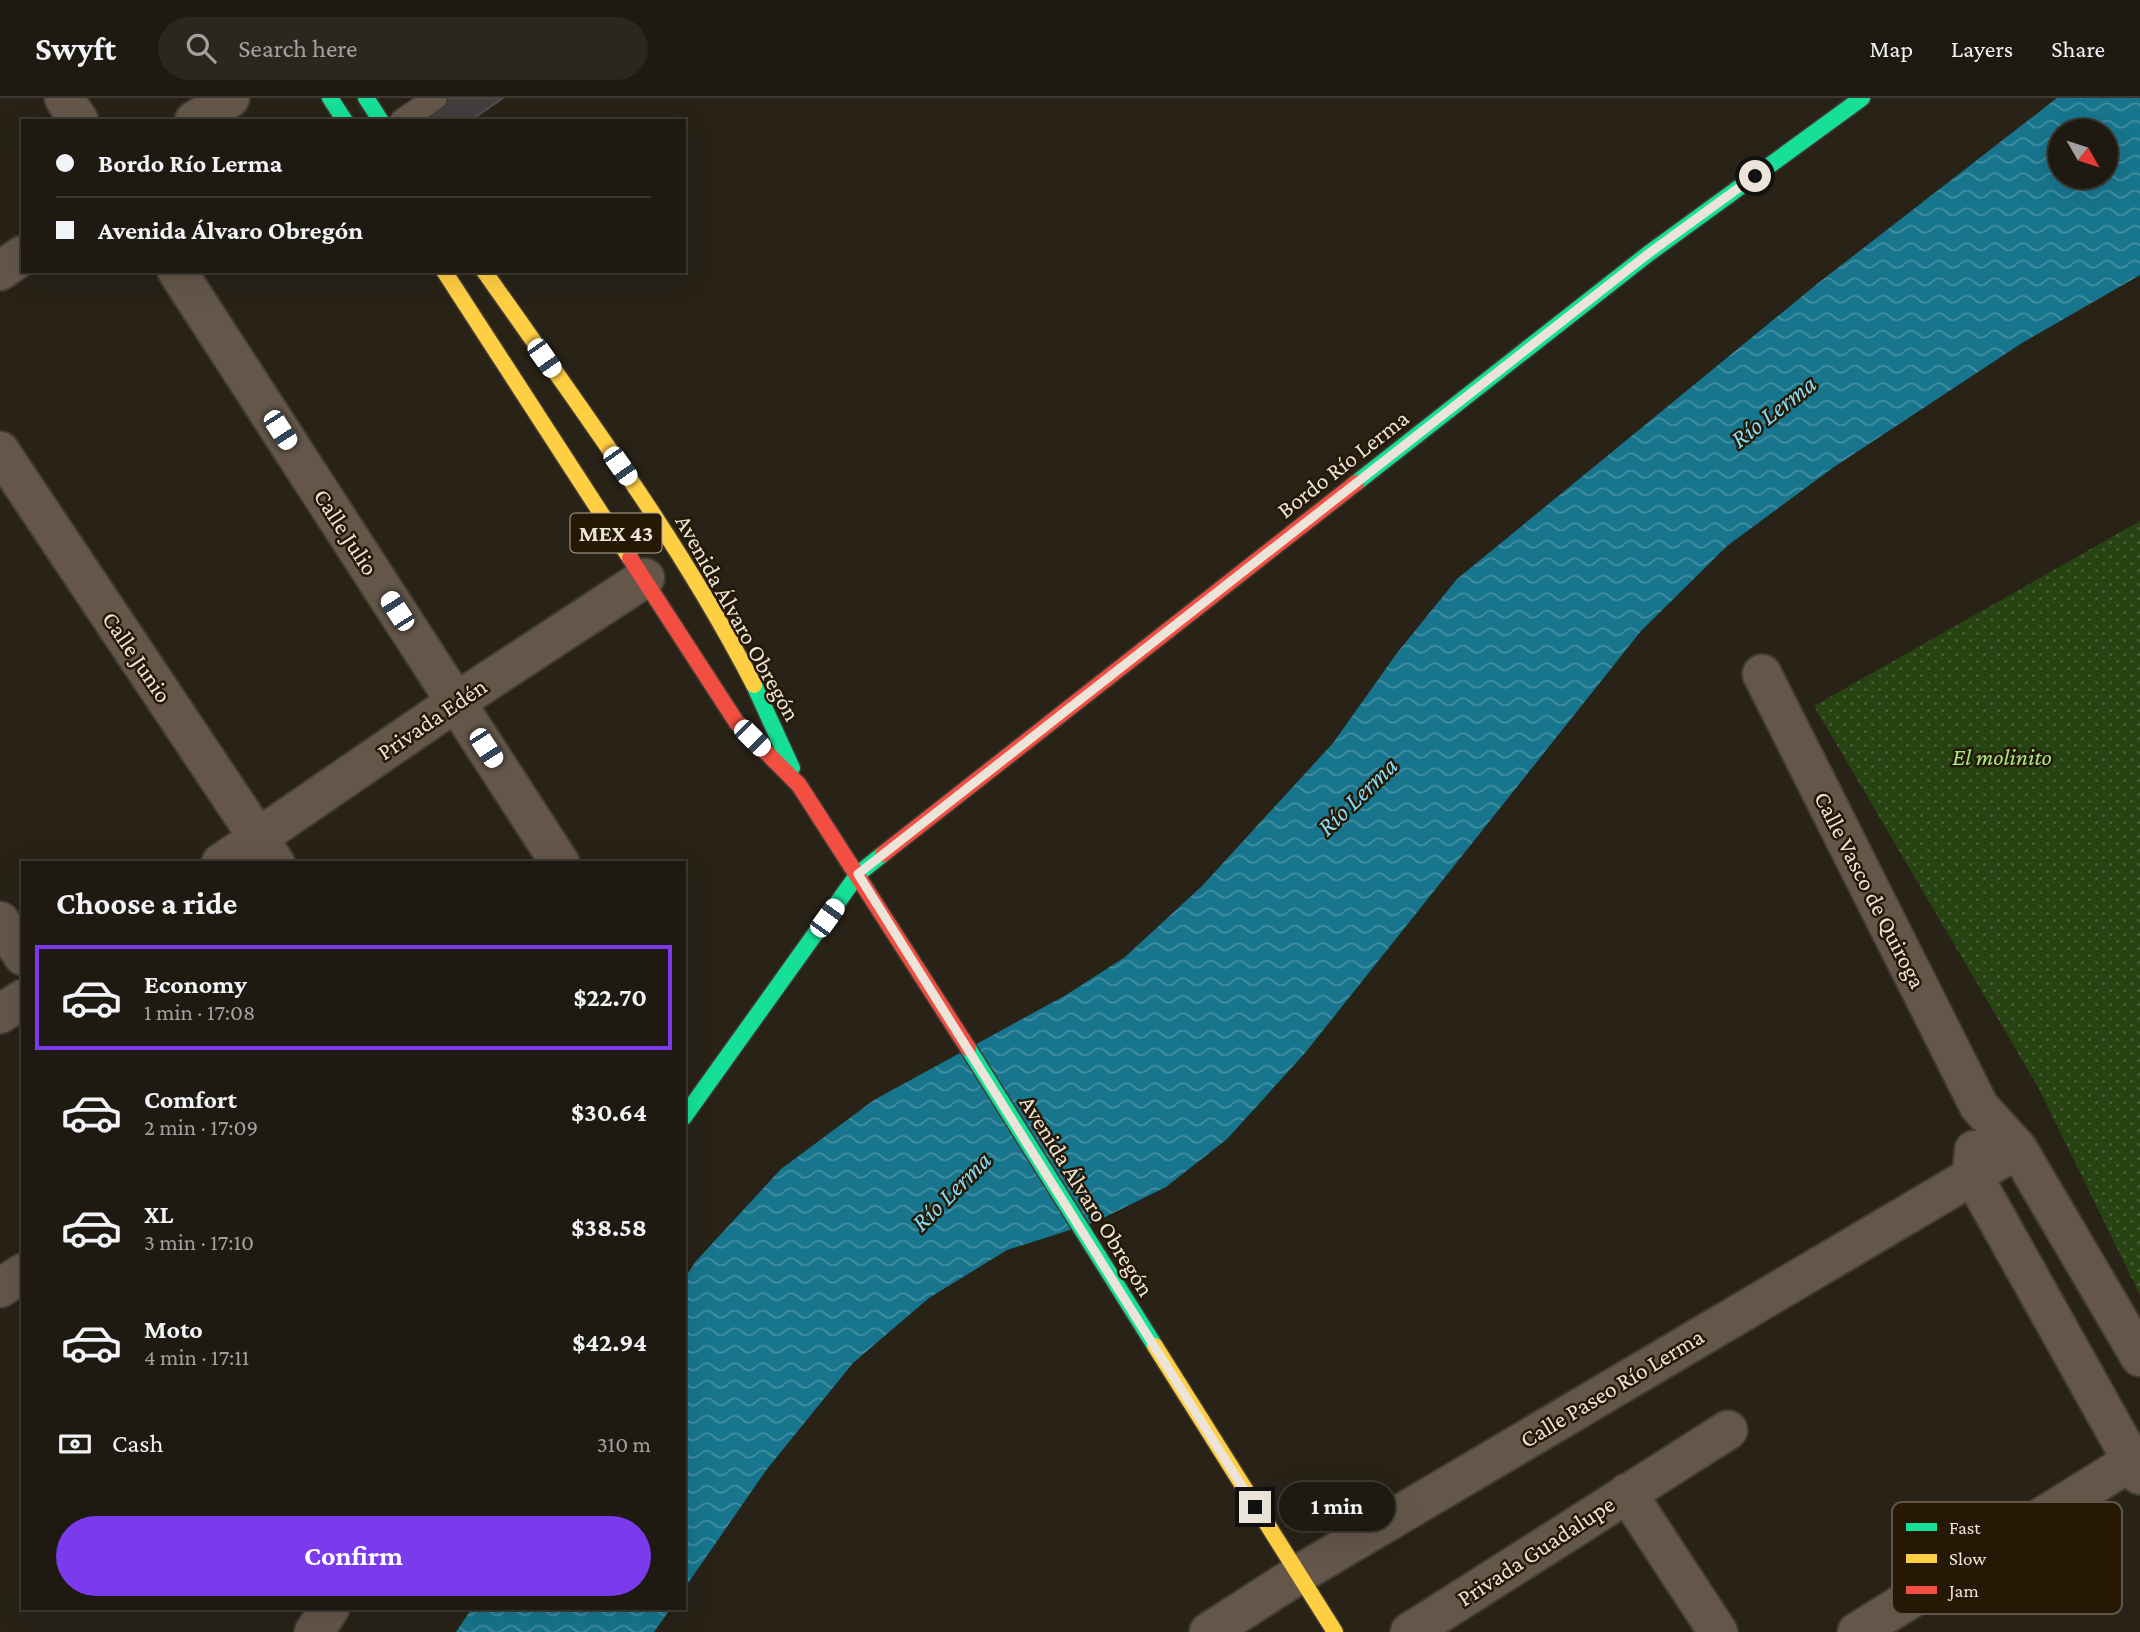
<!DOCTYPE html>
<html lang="en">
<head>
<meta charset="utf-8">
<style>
  body { margin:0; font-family:"Crimson Pro",serif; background:#2b271f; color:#f1f3f6; height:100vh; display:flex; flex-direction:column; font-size:26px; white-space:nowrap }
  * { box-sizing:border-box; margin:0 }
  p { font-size:23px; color:#a1a19f }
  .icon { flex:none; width:38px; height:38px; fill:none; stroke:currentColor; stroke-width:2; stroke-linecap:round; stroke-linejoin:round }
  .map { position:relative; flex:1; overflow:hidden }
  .drawer { position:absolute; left:21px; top:763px; width:665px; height:749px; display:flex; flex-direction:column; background:#1e1a11; border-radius:0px; box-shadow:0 7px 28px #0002,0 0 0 2px #3c3831 }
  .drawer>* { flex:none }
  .guide { position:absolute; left:21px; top:21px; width:665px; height:154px; border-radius:0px; box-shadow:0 7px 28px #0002,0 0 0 2px #3c3831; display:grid; align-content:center; height:154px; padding:0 35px; background:#1e1a11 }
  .needle { width:46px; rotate:129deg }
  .buttons { position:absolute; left:2048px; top:21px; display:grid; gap:14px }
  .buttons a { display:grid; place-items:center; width:70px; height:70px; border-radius:50%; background:#1e1a11; box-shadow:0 7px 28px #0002,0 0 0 2px #3c3831; font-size:35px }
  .end { position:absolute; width:32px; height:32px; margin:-16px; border:9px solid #ece4d8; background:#111; box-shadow:0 0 0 4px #111 }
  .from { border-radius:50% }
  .bubble { position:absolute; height:49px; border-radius:24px; background:#1e1a11; box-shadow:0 7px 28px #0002,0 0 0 2px #3c3831; font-size:23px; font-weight:700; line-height:49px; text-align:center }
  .car { position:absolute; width:21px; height:42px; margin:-21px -10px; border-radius:9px; box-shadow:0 0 5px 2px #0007; background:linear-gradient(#fff 24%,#345 0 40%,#fff 0 76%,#345 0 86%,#fff 0) }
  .guide b { display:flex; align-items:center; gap:24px; height:66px; font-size:26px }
  .guide b+b { border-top:2px solid #3c3831 }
  .guide i { width:18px; height:18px; background:#f1f3f6 }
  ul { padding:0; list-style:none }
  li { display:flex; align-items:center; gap:21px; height:105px; margin:0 14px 10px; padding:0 21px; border:4px solid transparent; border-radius:0px }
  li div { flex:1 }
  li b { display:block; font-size:26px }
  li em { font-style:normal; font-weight:700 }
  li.active { border-color:#7c3aed }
  li>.icon { width:63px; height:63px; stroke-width:1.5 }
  h2 { padding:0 35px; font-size:32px; line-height:84px }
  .pay { display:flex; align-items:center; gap:18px; height:77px; padding:0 35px; font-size:26px }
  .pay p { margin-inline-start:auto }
  .button { display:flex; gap:14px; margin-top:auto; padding:14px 35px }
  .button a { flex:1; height:80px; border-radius:42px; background:#7c3aed; color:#fff; font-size:28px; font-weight:700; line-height:80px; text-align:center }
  header { display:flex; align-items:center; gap:42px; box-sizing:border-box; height:98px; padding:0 35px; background:#1e1a11; border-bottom:2px solid #3c3831 }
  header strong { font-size:33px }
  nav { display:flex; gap:38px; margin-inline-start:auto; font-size:24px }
  .search { width:490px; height:63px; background:#2b271f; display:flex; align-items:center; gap:18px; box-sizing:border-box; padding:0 24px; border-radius:38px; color:#a1a19f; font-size:26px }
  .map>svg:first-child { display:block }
  .park { fill:url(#park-dots) }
  .water { fill:url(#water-waves); fill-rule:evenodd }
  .building { fill:#423f3e; stroke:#514e4d; stroke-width:2 }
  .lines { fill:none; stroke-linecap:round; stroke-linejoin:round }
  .lane-casing { stroke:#423c34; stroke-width:26 }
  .street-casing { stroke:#423c34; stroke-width:42 }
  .fast-casing { stroke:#423c34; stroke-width:19 }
  .slow-casing { stroke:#423c34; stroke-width:19 }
  .jam-casing { stroke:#423c34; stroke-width:19 }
  .lane { stroke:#64574a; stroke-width:23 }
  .street { stroke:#64574a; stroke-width:38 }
  .fast { stroke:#16e098; stroke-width:16 }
  .slow { stroke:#ffcf43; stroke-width:16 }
  .jam { stroke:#f24e42; stroke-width:16 }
  .route { stroke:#ece4d8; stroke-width:9 }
  .labels { text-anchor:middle; stroke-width:5; stroke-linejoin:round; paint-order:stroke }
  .shield { fill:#251906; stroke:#b0a799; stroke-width:2 }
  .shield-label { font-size:23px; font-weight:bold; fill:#ece4d8 }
  .street-label { font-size:24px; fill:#ece4d8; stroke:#251906 }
  .park-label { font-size:24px; font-style:italic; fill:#a6e983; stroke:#251906 }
  .water-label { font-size:26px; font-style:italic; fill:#88dbf7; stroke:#251906 }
  .key { fill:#251906; stroke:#615645; stroke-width:2 }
  .key-label { font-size:19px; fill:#ece4d8 }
</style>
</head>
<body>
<header>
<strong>Swyft</strong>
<div class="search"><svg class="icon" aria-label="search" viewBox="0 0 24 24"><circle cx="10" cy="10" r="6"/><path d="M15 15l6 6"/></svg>Search here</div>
<nav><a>Map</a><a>Layers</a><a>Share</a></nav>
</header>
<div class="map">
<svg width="2140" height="1534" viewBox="0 0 2140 1534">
  <defs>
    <pattern id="park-dots" width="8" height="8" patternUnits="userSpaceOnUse" patternTransform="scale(1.75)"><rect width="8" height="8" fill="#264311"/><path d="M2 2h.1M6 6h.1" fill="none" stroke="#465e33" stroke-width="1.8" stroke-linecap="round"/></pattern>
    <pattern id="water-waves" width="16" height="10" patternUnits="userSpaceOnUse" patternTransform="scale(1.75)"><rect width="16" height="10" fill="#17758d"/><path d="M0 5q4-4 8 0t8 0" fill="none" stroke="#448fa1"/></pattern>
  </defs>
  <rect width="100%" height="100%" fill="#282217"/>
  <!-- park -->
  <path class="park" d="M2140 423V1197L2038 989 1814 608Z"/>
  <!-- water -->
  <path class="water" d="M2057 0H2140V177L2022 245 1834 369 1727 448 1641 533 1305 955 1227 1041 1166 1089 1095 1124 1007 1152 929 1200 853 1265 767 1371 684 1491V1181L696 1163 781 1071 874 1002 1066 897 1125 859 1202 788 1333 645 1397 555 1457 481 1817 186ZM2060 33H2105V79H2060Z
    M472 1510H671L654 1534H456Z"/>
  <!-- building -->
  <path class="building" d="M412 0H503L470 23H427Z"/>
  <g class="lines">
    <!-- lane casing -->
    <g class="lane-casing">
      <path id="lane" d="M402 23 435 0"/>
    </g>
    <!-- street casing -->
    <g class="street-casing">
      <path id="street" d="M64 0 79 23
        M194 23 230 0
        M0 173 23 157
        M177 173 560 765
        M0 353 275 765
        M1762 576 1979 1008 2018 1051 2140 1259
        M221 765 456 604 645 480
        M0 823 23 858
        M0 916 23 901
        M1974 1052 1972 1076 2140 1377
        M0 1190 23 1175
        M1627 1395 1718 1534
        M314 1534 330 1510
        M1209 1534 1299 1476 2018 1051
        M1410 1534 1728 1332
        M1857 1534 2140 1358"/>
    </g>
    <!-- fast casing -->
    <g class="fast-casing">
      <path id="fast" d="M330 0 345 23
        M366 0 381 23
        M1356 385 1648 156 1862 0
        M754 587 792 670
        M968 950 1155 1248
        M684 1019 858 776 883 756"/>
    </g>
    <!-- slow casing -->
    <g class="slow-casing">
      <path id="slow" d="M444 173 630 460
        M484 173C579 308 678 440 754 587
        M1155 1248 1335 1534"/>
    </g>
    <!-- jam casing -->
    <g class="jam-casing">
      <path id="jam" d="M630 460 737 625 799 687 968 950
        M883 756 1356 385"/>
    </g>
    <!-- lane -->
    <use href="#lane" class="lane"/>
    <!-- street -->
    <use href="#street" class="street"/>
    <!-- fast -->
    <use href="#fast" class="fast"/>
    <!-- slow -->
    <use href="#slow" class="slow"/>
    <!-- jam -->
    <use href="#jam" class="jam"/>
  </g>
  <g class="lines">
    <!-- route -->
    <path class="route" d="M1255 1409 858 776 1648 156 1755 78"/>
  </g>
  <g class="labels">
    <!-- shield labels -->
    <rect class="shield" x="570.5" y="415.5" width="91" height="39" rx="5"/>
    <g class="shield-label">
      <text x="616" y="443">MEX 43</text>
    </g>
    <!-- street labels -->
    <g class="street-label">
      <text transform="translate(1343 366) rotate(-38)" y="8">Bordo Río Lerma</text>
      <text transform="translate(346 434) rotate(57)" y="8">Calle Julio</text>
      <text transform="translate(738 520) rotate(61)" y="8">Avenida Álvaro Obregón</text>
      <text transform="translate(137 559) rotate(56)" y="8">Calle Junio</text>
      <text transform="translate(432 621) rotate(-34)" y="8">Privada Edén</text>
      <text transform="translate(1870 792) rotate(63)" y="8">Calle Vasco de Quiroga</text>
      <text transform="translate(1087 1098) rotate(58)" y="8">Avenida Álvaro Obregón</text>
      <text transform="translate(1612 1290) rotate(-31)" y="8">Calle Paseo Río Lerma</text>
      <text transform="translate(1536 1453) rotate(-33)" y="8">Privada Guadalupe</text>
    </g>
    <!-- park labels -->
    <g class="park-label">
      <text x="2002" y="667">El molinito</text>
    </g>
    <!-- water labels -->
    <g class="water-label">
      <text transform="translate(1773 313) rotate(-38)" y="9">Río Lerma</text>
      <text transform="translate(1357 698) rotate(-44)" y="9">Río Lerma</text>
      <text transform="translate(951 1093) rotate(-45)" y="9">Río Lerma</text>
    </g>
  </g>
  <!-- legend -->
  <rect x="1892" y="1404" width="230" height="112" rx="10" class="key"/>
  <rect x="1906" y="1425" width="31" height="8" fill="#16e098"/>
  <rect x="1906" y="1456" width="31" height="9" fill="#ffcf43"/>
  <rect x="1906" y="1488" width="31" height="8" fill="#f24e42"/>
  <g class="key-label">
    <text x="1949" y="1436">Fast</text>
    <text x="1949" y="1467">Slow</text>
    <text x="1949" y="1499">Jam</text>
  </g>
</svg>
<div class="buttons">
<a><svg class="needle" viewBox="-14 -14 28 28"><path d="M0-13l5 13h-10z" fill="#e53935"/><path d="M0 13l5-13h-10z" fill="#a1a19f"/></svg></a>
</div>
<i class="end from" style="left:1755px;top:78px"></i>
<i class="end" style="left:1255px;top:1409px"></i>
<div class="bubble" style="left:1279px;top:1384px;width:116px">1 min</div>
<i class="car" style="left:544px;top:260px;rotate:145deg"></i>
<i class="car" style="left:280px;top:332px;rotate:147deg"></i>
<i class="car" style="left:620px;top:368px;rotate:145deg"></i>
<i class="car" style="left:397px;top:513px;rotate:327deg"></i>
<i class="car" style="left:752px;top:640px;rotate:135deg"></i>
<i class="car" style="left:486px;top:650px;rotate:147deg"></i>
<i class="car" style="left:827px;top:820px;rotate:36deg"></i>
<div class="guide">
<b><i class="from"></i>Bordo Río Lerma</b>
<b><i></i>Avenida Álvaro Obregón</b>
</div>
<section class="drawer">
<h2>Choose a ride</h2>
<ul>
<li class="active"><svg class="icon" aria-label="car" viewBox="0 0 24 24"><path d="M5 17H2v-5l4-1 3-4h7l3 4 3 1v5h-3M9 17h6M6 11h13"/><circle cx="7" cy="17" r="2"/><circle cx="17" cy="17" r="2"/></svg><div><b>Economy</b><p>1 min · 17:08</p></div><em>$22.70</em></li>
<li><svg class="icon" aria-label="car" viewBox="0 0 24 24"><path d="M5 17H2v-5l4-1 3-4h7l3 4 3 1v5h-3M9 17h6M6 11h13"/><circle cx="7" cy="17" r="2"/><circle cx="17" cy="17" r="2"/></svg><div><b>Comfort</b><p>2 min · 17:09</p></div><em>$30.64</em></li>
<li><svg class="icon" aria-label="car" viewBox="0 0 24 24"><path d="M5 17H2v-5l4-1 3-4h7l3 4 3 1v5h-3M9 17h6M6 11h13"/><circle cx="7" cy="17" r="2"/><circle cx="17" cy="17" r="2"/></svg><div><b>XL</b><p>3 min · 17:10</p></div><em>$38.58</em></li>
<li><svg class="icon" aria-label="car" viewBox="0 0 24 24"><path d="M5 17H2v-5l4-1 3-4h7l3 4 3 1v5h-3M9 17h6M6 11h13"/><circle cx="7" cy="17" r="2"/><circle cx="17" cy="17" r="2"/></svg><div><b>Moto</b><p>4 min · 17:11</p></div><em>$42.94</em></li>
</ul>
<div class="pay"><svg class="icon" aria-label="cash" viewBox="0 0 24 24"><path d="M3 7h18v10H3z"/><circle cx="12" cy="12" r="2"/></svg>Cash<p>310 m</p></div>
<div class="button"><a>Confirm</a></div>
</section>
</div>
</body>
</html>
